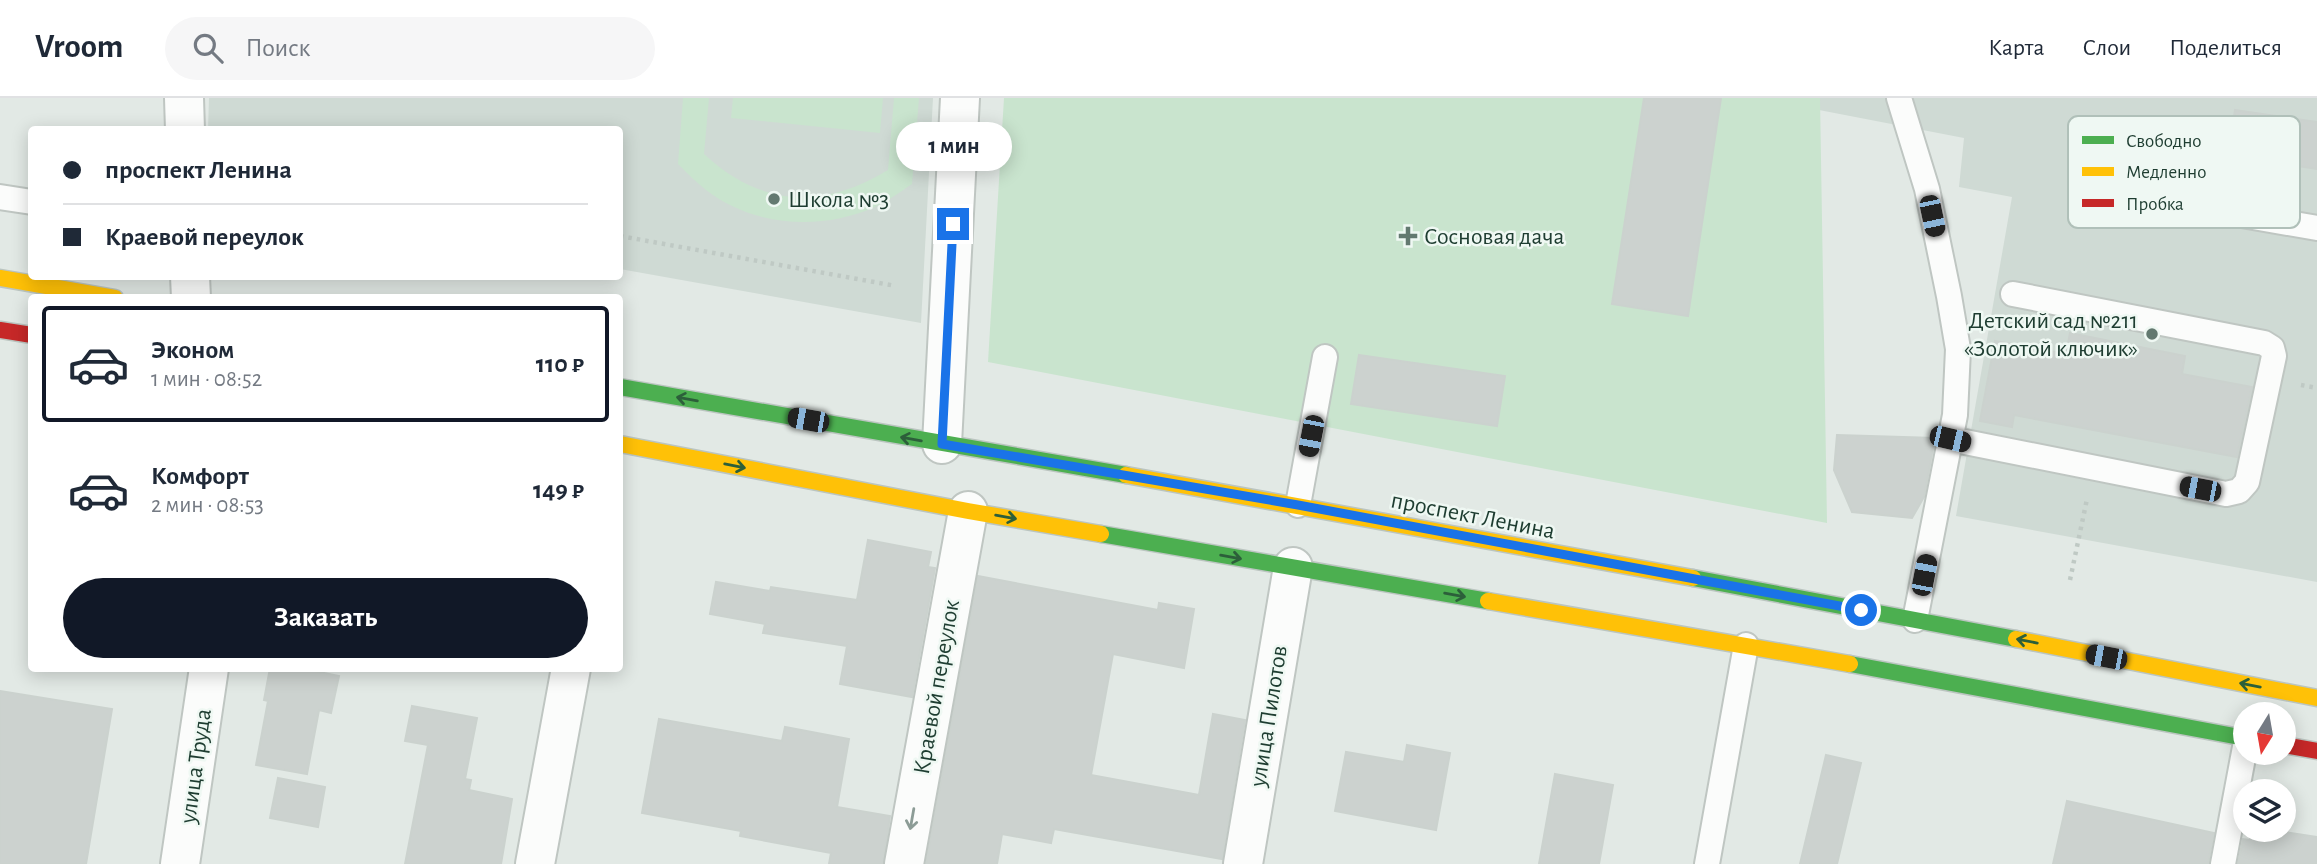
<!DOCTYPE html>
<html lang="ru">
<head>
<meta charset="utf-8">
<style>
  body { margin:0; font-family:"Alegreya Sans",sans-serif; background:#f6f6f7; color:#1f2937; height:100vh; display:flex; flex-direction:column; font-size:26px; white-space:nowrap }
  * { box-sizing:border-box; margin:0 }
  p { font-size:23px; color:#747a83 }
  .icon { flex:none; width:38px; height:38px; fill:none; stroke:currentColor; stroke-width:2; stroke-linecap:round; stroke-linejoin:round }
  .map { position:relative; flex:1; overflow:hidden }
  .side { position:absolute; left:28px; top:196px; width:595px; height:378px; display:flex; flex-direction:column; background:#fff; border-radius:7px; box-shadow:0 4px 18px #0003 }
  .side>* { flex:none }
  .banner { position:absolute; left:28px; top:28px; width:595px; height:154px; border-radius:7px; box-shadow:0 4px 18px #0003; display:grid; align-content:center; height:154px; padding:0 35px; background:#fff }
  .needle { width:46px; rotate:191deg }
  .fabs { position:absolute; left:2233px; top:604px; display:grid; gap:14px }
  .fabs a { display:grid; place-items:center; width:63px; height:63px; border-radius:50%; background:#fff; box-shadow:0 4px 18px #0003; font-size:35px }
  .end { position:absolute; width:32px; height:32px; margin:-16px; border:9px solid #1a73e8; background:#fff; box-shadow:0 0 0 4px #fff }
  .from { border-radius:50% }
  .bubble { position:absolute; height:49px; border-radius:24px; background:#fff; box-shadow:0 4px 18px #0003; font-size:23px; font-weight:600; line-height:49px; text-align:center }
  .car { position:absolute; width:21px; height:42px; margin:-21px -10px; border-radius:9px; box-shadow:0 0 5px 2px #0007; background:linear-gradient(#222 24%,#8ab4d8 0 40%,#222 0 76%,#8ab4d8 0 86%,#222 0) }
  .banner b { display:flex; align-items:center; gap:24px; height:66px; font-size:26px }
  .banner b+b { border-top:2px solid #e0e1e3 }
  .banner i { width:18px; height:18px; background:#1f2937 }
  ul { padding:12px 0 0; list-style:none }
  li { display:flex; align-items:center; gap:21px; height:116px; margin:0 14px 10px; padding:0 21px; border:4px solid transparent; border-radius:7px }
  li div { flex:1 }
  li b { display:block; font-size:26px }
  li em { font-style:normal; font-weight:600 }
  li.current { border-color:#111827 }
  li>.icon { width:63px; height:63px; stroke-width:1.5 }
  .action { display:flex; gap:14px; margin-top:auto; padding:14px 35px }
  .action a { flex:1; height:80px; border-radius:42px; background:#111827; color:#fff; font-size:28px; font-weight:600; line-height:80px; text-align:center }
  header { display:flex; align-items:center; gap:42px; box-sizing:border-box; height:98px; padding:0 35px; background:#fff; border-bottom:2px solid #e0e1e3 }
  header strong { font-size:33px }
  nav { display:flex; gap:38px; margin-inline-start:auto; font-size:24px }
  .search { width:490px; height:63px; background:#f6f6f7; display:flex; align-items:center; gap:18px; box-sizing:border-box; padding:0 24px; border-radius:38px; color:#747a83; font-size:26px }
  .map>svg:first-child { display:block }
  .built { fill:#cfdad4 }
  .green { fill:#c9e4ce }
  .building { fill:#ccd2cf; stroke:#cbd2ce; stroke-width:2 }
  .lines { fill:none; stroke-linecap:round; stroke-linejoin:round }
  .lane-casing { stroke:#bfc6c2; stroke-width:28 }
  .street-casing { stroke:#bfc6c2; stroke-width:42 }
  .fast-casing { stroke:#bbc5c0; stroke-width:19 }
  .slow-casing { stroke:#bbc5c0; stroke-width:19 }
  .jam-casing { stroke:#bbc5c0; stroke-width:19 }
  .path { stroke:#bfc9c4; stroke-width:4.5; stroke-dasharray:3.5 5; stroke-linecap:butt }
  .lane { stroke:#fbfcfb; stroke-width:24 }
  .street { stroke:#fbfcfb; stroke-width:38 }
  .fast { stroke:#4caf50; stroke-width:16 }
  .slow { stroke:#ffc107; stroke-width:16 }
  .jam { stroke:#c62828; stroke-width:16 }
  .oneway { stroke:#2c5f3a }
  .oneway2 { stroke:#8c9c96 }
  .route { stroke:#1a73e8; stroke-width:9 }
  .poi-dot { fill:#637970; stroke:#eff8f3; stroke-width:2.5 }
  .labels { text-anchor:middle; stroke-width:5; stroke-linejoin:round; paint-order:stroke }
  .poi-label { font-size:24px; fill:#1e3d31; stroke:#eff8f3; text-anchor:start }
  .street-label { font-size:24px; fill:#1e3d31; stroke:#eff8f3 }
  .key { fill:#eff8f3; stroke:#b0c0b9; stroke-width:2 }
  .key-label { font-size:19px; fill:#1e3d31 }
</style>
</head>
<body>
<header>
<strong>Vroom</strong>
<div class="search"><svg class="icon" aria-label="search" viewBox="0 0 24 24"><circle cx="10" cy="10" r="6"/><path d="M15 15l6 6"/></svg>Поиск</div>
<nav><a>Карта</a><a>Слои</a><a>Поделиться</a></nav>
</header>
<div class="map">
<svg width="2317" height="766" viewBox="0 0 2317 766">
  <rect width="100%" height="100%" fill="#e2e9e5"/>
  <!-- built -->
  <path class="built" d="M209 0H933L921 225 620 171V32H208Z
    M1820 0H2317V484L1956 418 2012 99 1959 89 1964 40 1819 12Z"/>
  <!-- green -->
  <path class="green" d="M683 0H709L704 56C761 109 823 112 888 72L894 0H919L912 86C900 94 888 103 875 109 821 133 754 129 706 92 696 84 687 75 678 66Z
    M733 0H883L880 35 731 20Z
    M1004 0H1820L1827 425 988 264Z"/>
  <!-- building -->
  <path class="building" d="M1644 0H1721L1688 218 1612 206Z
    M2235 12 2317 24V71L2298 68 2292 105 2222 93Z
    M2070 235 2185 258 2182 276 2252 289 2237 359 2014 317 2012 329 1980 323 1995 243 2066 256Z
    M1359 257 1505 278 1497 328 1351 306Z
    M1837 337 1935 340 1924 399 1912 420 1852 414 1834 372Z
    M868 442 931 454 928 469 935 470 912 599 840 586 847 548 763 535 765 526 710 516 716 484 770 493 771 489 857 502Z
    M978 478 1158 512 1159 505 1194 511 1184 570 1113 556 1091 677 1199 697 1213 616 1245 622 1222 761 1054 731 1051 745 1002 736 997 766H926Z
    M270 570H300L339 578 331 615 319 612 307 676 256 667 268 603 264 602Z
    M0 593 112 611 86 766H0Z
    M412 608 477 620 465 681 471 682 469 692 512 701 501 766H405L428 647 405 643Z
    M659 621 782 643 785 629 849 641 837 709 890 718 883 766H829L831 755 740 738 741 733 642 715Z
    M1407 647 1450 655 1436 732 1335 713 1346 654 1404 664Z
    M1826 657 1861 665 1837 766H1800Z
    M1555 676 1613 687 1599 766H1539Z
    M278 680 325 689 318 729 270 720Z
    M2067 703 2214 735 2208 766H2053Z
    M2252 732H2272L2317 739V766H2238L2243 741 2250 742Z"/>
  <g class="lines">
    <!-- lane casing -->
    <g class="lane-casing">
      <path id="lane" d="M1899 0 1927 91 1949 198 1958 251 1955 317 1915 522
        M0 99 32 104
        M2236 116 2317 130
        M1950 341 2226 396 2239 393 2247 384 2274 258 2272 250 2264 245 2013 196
        M1298 407 1325 259
        M1707 766 1746 547
        M2223 766 2245 649"/>
    </g>
    <!-- street casing -->
    <g class="street-casing">
      <path id="street" d="M184 0 185 32
        M190 178 191 200
        M942 346 960 0
        M180 766 209 570
        M535 766 571 570
        M904 766 968 413
        M1243 766 1293 469"/>
    </g>
    <!-- fast casing -->
    <g class="fast-casing">
      <path id="fast" d="M620 289 1126 377
        M1101 436 1488 503
        M1693 480 2016 541
        M1850 566 2245 640"/>
    </g>
    <!-- slow casing -->
    <g class="slow-casing">
      <path id="slow" d="M0 180 115 200
        M620 346 968 413 1101 436
        M1126 377 1693 480
        M1488 503 1850 566
        M2016 541 2317 600"/>
    </g>
    <!-- jam casing -->
    <g class="jam-casing">
      <path id="jam" d="M0 232 32 237
        M2284 647 2317 653"/>
    </g>
    <!-- path -->
    <path class="path" d="M620 138 896 188
      M313 181 314 178
      M2301 287 2317 290
      M2070 482 2087 401"/>
    <!-- lane -->
    <use href="#lane" class="lane"/>
    <!-- street -->
    <use href="#street" class="street"/>
    <!-- fast -->
    <use href="#fast" class="fast"/>
    <!-- slow -->
    <use href="#slow" class="slow"/>
    <!-- jam -->
    <use href="#jam" class="jam"/>
  </g>
  <!-- one-way arrows -->
  <defs><path id="oneway-shaft" d="M-6 0H5M1.5-3L5.5 0L1.5 3" fill="none" stroke-width="1.6" stroke-linecap="round" stroke-linejoin="round" transform="scale(1.75)"/></defs>
  <g class="oneway">
    <use href="#oneway-shaft" transform="translate(687 301) rotate(-170)"/>
    <use href="#oneway-shaft" transform="translate(911 341) rotate(-170)"/>
    <use href="#oneway-shaft" transform="translate(735 368) rotate(11)"/>
    <use href="#oneway-shaft" transform="translate(1006 419) rotate(10)"/>
    <use href="#oneway-shaft" transform="translate(1231 459) rotate(10)"/>
    <use href="#oneway-shaft" transform="translate(1455 497) rotate(10)"/>
    <use href="#oneway-shaft" transform="translate(2027 543) rotate(-169)"/>
    <use href="#oneway-shaft" transform="translate(2250 587) rotate(-169)"/>
  </g>
  <use class="oneway2" href="#oneway-shaft" transform="translate(912 721) rotate(100)"/>
  <g class="lines">
    <!-- route -->
    <path class="route" d="M953 126 942 346 1298 407 1861 512"/>
  </g>
  <!-- markers -->
  <g class="poi-dot">
    <circle cx="774" cy="101" r="7"/>
    <path d="M1404.5 127.5h7v7h7v7h-7v7h-7v-7h-7v-7h7z"/>
    <circle cx="2152" cy="236" r="7"/>
  </g>
  <g class="labels">
    <!-- poi labels -->
    <g class="poi-label">
      <text x="788" y="109">Школа №3</text>
      <text x="1424" y="146">Сосновая дача</text>
      <text x="2138" y="230" text-anchor="end">Детский сад №211<tspan x="2138" dy="28">«Золотой ключик»</tspan></text>
    </g>
    <!-- street labels -->
    <g class="street-label">
      <text transform="translate(1473 417) rotate(11)" y="8">проспект Ленина</text>
      <text transform="translate(936 589) rotate(-80)" y="8">Краевой переулок</text>
      <text transform="translate(1268 618) rotate(-81)" y="8">улица Пилотов</text>
      <text transform="translate(195 668) rotate(-82)" y="8">улица Труда</text>
    </g>
  </g>
  <!-- legend -->
  <rect x="2068" y="18" width="232" height="112" rx="10" class="key"/>
  <rect x="2082" y="38" width="32" height="8" fill="#4caf50"/>
  <rect x="2082" y="69" width="32" height="9" fill="#ffc107"/>
  <rect x="2082" y="101" width="32" height="8" fill="#c62828"/>
  <g class="key-label">
    <text x="2126" y="49">Свободно</text>
    <text x="2126" y="80">Медленно</text>
    <text x="2126" y="112">Пробка</text>
  </g>
</svg>
<div class="fabs">
<a><svg class="needle" viewBox="-14 -14 28 28"><path d="M0-13l5 13h-10z" fill="#e53935"/><path d="M0 13l5-13h-10z" fill="#747a83"/></svg></a>
<a><svg class="icon" aria-label="layers" viewBox="0 0 24 24"><path d="M12 4l9 5-9 5-9-5zM3 14l9 5 9-5"/></svg></a>
</div>
<i class="end from" style="left:1861px;top:512px"></i>
<i class="end" style="left:953px;top:126px"></i>
<div class="bubble" style="left:896px;top:24px;width:116px">1 мин</div>
<i class="car" style="left:1932px;top:118px;rotate:168deg"></i>
<i class="car" style="left:808px;top:322px;rotate:280deg"></i>
<i class="car" style="left:1311px;top:338px;rotate:191deg"></i>
<i class="car" style="left:1950px;top:341px;rotate:103deg"></i>
<i class="car" style="left:2200px;top:391px;rotate:281deg"></i>
<i class="car" style="left:1924px;top:477px;rotate:11deg"></i>
<i class="car" style="left:2106px;top:559px;rotate:281deg"></i>
<div class="banner">
<b><i class="from"></i>проспект Ленина</b>
<b><i></i>Краевой переулок</b>
</div>
<section class="side">
<ul>
<li class="current"><svg class="icon" aria-label="car" viewBox="0 0 24 24"><path d="M5 17H2v-5l4-1 3-4h7l3 4 3 1v5h-3M9 17h6M6 11h13"/><circle cx="7" cy="17" r="2"/><circle cx="17" cy="17" r="2"/></svg><div><b>Эконом</b><p>1 мин · 08:52</p></div><em>110 ₽</em></li>
<li><svg class="icon" aria-label="car" viewBox="0 0 24 24"><path d="M5 17H2v-5l4-1 3-4h7l3 4 3 1v5h-3M9 17h6M6 11h13"/><circle cx="7" cy="17" r="2"/><circle cx="17" cy="17" r="2"/></svg><div><b>Комфорт</b><p>2 мин · 08:53</p></div><em>149 ₽</em></li>
</ul>
<div class="action"><a>Заказать</a></div>
</section>
</div>
</body>
</html>
